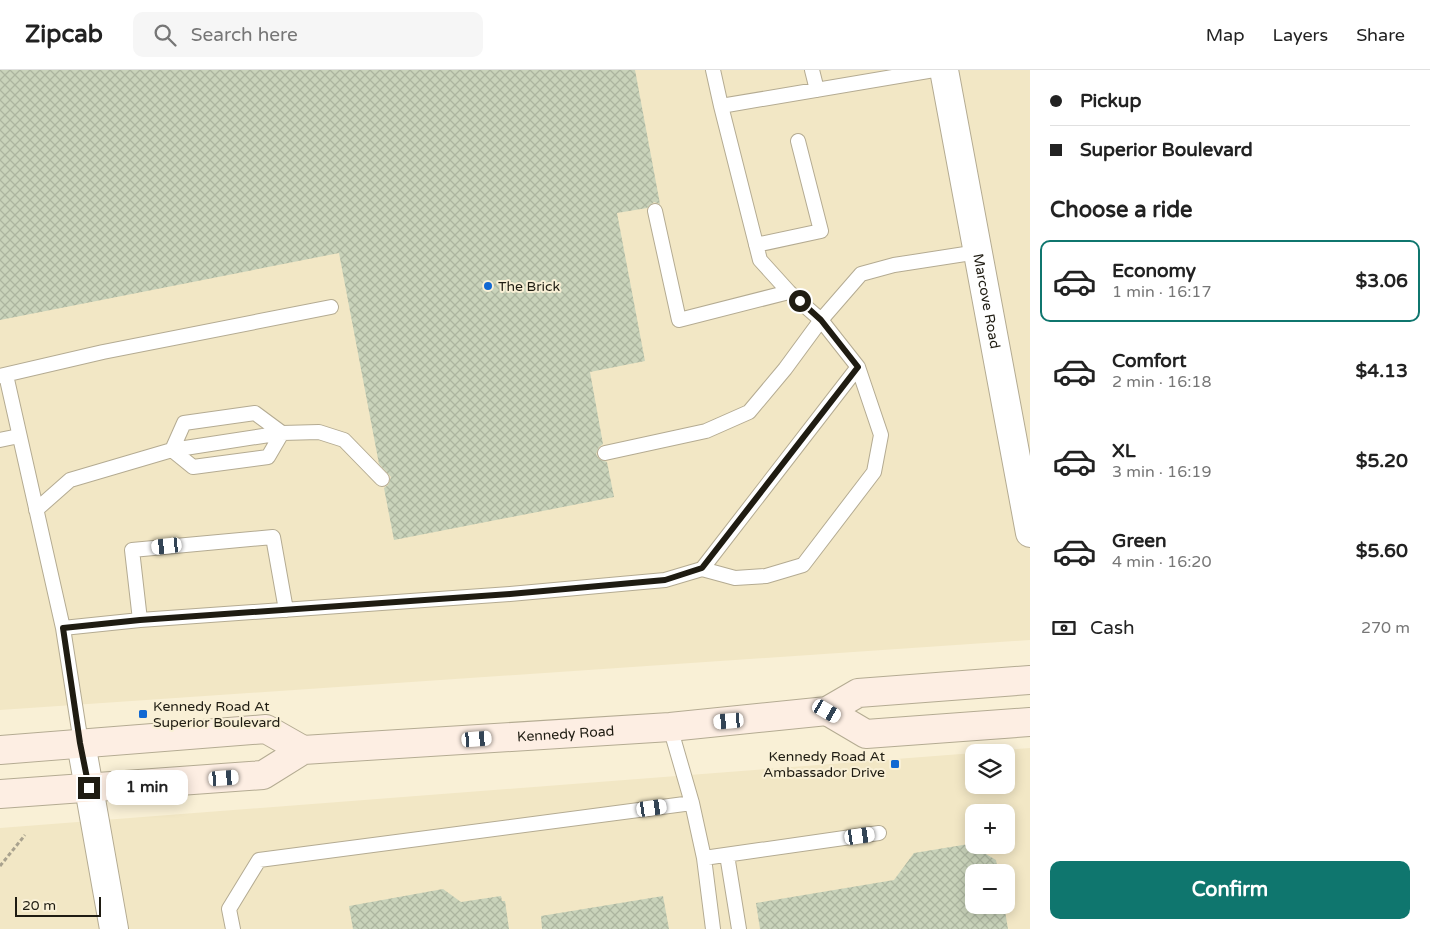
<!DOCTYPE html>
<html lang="en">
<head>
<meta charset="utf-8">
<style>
  body { margin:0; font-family:"Varela Round",sans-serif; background:#f6f6f6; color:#222; height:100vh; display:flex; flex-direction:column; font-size:19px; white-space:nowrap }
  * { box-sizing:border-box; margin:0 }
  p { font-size:16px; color:#767676 }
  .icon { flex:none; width:28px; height:28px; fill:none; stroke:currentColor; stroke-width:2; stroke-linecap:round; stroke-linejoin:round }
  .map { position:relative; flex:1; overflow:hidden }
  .details { display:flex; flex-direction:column; background:#fff; width:400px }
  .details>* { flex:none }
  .banner { display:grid; align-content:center; height:110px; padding:0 20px; background:#fff }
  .fabs { position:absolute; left:965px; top:674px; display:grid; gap:10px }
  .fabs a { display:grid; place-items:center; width:50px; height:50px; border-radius:10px; background:#fff; box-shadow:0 2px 12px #0003; font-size:25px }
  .scale { position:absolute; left:15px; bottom:12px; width:86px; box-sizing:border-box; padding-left:5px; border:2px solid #1f1c12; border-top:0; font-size:14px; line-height:18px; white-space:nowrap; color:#1f1c12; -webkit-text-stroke:4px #f9f0d6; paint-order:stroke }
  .end { position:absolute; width:22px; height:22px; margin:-11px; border:6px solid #1f1c12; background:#fff; box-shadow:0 0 0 2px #fff }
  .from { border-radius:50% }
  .bubble { position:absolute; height:35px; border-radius:10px; background:#fff; box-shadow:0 2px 12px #0003; font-size:16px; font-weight:800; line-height:35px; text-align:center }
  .car { position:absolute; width:15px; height:30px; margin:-15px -8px; border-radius:6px; box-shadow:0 0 4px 1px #0007; background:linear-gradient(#fff 24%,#345 0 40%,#fff 0 76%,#345 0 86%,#fff 0) }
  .banner b { display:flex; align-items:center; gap:18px; height:48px; font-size:19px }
  .banner b+b { border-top:1px solid #e0e0e0 }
  .banner i { width:12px; height:12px; background:#222 }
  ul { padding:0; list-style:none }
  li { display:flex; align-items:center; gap:15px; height:82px; margin:0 10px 8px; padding:0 10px; border:2px solid transparent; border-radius:10px }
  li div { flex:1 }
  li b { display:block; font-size:19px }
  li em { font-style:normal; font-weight:800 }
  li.selected { border-color:#0f766e }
  li>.icon { width:45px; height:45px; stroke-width:1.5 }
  h2 { padding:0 20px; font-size:22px; line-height:60px }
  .pay { display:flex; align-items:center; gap:12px; height:55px; padding:0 20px; font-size:19px }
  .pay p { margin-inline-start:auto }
  .action { display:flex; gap:10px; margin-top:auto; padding:10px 20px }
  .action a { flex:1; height:58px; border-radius:10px; background:#0f766e; color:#fff; font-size:20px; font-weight:800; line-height:58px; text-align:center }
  header { display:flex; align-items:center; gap:30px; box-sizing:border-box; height:70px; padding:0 25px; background:#fff; border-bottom:1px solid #e0e0e0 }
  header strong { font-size:24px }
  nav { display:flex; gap:28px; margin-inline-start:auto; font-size:18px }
  .search { width:350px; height:45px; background:#f6f6f6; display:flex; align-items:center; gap:12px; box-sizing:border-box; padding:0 18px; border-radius:10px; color:#767676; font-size:19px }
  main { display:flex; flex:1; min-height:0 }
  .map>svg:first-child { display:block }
  .built { fill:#f2e7c5; fill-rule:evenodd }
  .building { fill:url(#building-cross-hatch) }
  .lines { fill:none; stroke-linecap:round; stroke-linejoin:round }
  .service-casing { stroke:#b4ab92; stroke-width:16 }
  .minor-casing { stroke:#b4ab92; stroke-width:30 }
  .secondary-casing { stroke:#b4ab92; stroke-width:30 }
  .path { stroke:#a9a28e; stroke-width:3; stroke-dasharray:4 2.5; stroke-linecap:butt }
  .service { stroke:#fff; stroke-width:14 }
  .minor { stroke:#fff; stroke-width:28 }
  .secondary { stroke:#fdeee3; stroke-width:28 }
  .route { stroke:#1f1c12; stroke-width:6 }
  .poi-dot { fill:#1168d2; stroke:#f9f0d6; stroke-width:2 }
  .labels { text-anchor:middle; stroke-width:4; stroke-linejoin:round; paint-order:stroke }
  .poi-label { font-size:14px; fill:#1f1c12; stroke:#f9f0d6; text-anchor:start }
  .street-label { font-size:14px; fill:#1f1c12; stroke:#f9f0d6 }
</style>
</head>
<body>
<header>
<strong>Zipcab</strong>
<div class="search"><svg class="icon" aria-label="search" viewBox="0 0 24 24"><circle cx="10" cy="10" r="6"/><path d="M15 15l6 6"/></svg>Search here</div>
<nav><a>Map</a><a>Layers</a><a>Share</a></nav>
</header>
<main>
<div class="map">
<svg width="1030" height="859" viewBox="0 0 1030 859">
  <defs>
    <pattern id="building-cross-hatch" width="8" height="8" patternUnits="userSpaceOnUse" patternTransform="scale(1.25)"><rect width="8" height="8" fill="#c9d3ba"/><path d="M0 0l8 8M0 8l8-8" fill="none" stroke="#acb59f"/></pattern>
  </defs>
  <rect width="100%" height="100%" fill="#f9f0d6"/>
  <!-- built -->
  <path class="built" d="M0 0H1030V570L0 640Z
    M1030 678V859H0V758L974 683V715H1006V682H976ZM974 742H1006V775H974ZM974 802H1006V835H974Z"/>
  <!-- building -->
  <path class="building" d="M0 0H635L660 134 654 132 647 138 617 143 645 291 590 302 603 374 599 377 596 384 599 389 607 392 614 427 394 470 384 418 388 415 391 407 379 394 339 183 0 250Z
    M969 774 996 790 998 802H974V835H1004L1008 859H760L756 833 894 810 914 783Z
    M443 819 461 832 501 826 502 831H505L509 859H353L349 836Z
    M663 826 669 859H542L541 846Z"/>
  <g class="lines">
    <!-- service casing -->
    <g class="service-casing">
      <path id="service" d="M713 0 721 36
        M812 0 817 20
        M655 141 679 250 789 222
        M756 175 821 161 798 71
        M6 305 63 558 81 673
        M0 306 103 282 331 237
        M0 370 19 366
        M172 380 184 353 255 343 282 363
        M172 380 193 397 268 387 282 363
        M605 383 706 361 749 342 785 299 821 250 861 204 894 195 978 182
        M36 440 70 410 172 380 282 363 319 362 344 370 382 409
        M702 499 858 297
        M140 550 132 480 273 467 286 540
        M63 558 140 550 510 524 665 510 702 499 735 508 766 506 803 495 874 402 881 365 858 297 821 250 789 222 760 190 721 36 934 0
        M670 657 692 733 704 788 713 859
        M727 785 739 859
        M704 788 879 763
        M233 859 229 839 259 790 692 733"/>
    </g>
    <!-- minor casing -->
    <g class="minor-casing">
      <g id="minor">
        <path id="s1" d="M944 0 1030 463"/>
        <path d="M81 673 114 859"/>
      </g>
    </g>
    <!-- secondary casing -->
    <g class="secondary-casing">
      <g id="secondary">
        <path d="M827 641 866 664 1030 652"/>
        <path d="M0 680 266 659 303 680"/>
        <path id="s2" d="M0 724 263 705 303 680 670 657 827 641 858 623 1030 610"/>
      </g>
    </g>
    <!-- path -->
    <path class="path" d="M0 796 25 765"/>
    <!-- service -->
    <use href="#service" class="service"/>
    <!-- minor -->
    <use href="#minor" class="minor"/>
    <!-- secondary -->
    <use href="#secondary" class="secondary"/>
  </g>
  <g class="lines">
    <!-- route -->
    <path class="route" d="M89 718 80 673 63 558 140 550 510 524 665 510 702 498 858 297 821 250 800 231"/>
  </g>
  <!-- markers -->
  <g class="poi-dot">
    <circle cx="488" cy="216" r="5"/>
    <rect x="138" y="639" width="10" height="10" rx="2.5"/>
    <rect x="890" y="689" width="10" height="10" rx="2.5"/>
  </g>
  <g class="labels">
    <!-- poi labels -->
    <g class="poi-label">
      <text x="498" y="221">The Brick</text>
      <text x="153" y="641">Kennedy Road At<tspan x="153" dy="16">Superior Boulevard</tspan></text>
      <text x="885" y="691" text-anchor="end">Kennedy Road At<tspan x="885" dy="16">Ambassador Drive</tspan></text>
    </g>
    <!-- street labels -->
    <g class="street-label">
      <text dy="5" stroke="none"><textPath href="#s1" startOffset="235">Marcove Road</textPath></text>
      <text dy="5" stroke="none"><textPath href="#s2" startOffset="574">Kennedy Road</textPath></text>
    </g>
  </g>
</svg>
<div class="fabs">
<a><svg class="icon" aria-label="layers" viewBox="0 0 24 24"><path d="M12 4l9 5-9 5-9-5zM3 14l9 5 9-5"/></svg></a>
<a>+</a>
<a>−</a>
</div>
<div class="scale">20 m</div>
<i class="end from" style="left:800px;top:231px"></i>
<i class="end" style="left:89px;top:718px"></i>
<div class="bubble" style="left:106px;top:700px;width:82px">1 min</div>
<i class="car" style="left:167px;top:476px;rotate:264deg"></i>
<i class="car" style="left:827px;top:641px;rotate:120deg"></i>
<i class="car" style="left:729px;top:651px;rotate:265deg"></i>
<i class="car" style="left:477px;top:669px;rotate:86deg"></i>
<i class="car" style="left:224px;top:708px;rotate:86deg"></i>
<i class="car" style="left:652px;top:738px;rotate:82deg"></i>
<i class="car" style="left:860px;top:766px;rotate:82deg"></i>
</div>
<section class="details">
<div class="banner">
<b><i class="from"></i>Pickup</b>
<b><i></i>Superior Boulevard</b>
</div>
<h2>Choose a ride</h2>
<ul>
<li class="selected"><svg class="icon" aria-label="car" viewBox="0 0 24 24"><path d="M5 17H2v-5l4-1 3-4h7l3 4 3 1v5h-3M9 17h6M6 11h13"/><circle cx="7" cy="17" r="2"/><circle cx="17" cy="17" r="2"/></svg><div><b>Economy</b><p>1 min · 16:17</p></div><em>$3.06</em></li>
<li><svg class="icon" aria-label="car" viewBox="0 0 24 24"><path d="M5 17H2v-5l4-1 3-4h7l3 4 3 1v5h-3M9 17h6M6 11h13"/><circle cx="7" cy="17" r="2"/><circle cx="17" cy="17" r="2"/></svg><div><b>Comfort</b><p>2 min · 16:18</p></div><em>$4.13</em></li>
<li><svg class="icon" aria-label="car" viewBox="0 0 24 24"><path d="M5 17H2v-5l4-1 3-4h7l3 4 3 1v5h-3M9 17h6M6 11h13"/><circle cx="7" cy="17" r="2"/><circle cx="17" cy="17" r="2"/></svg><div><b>XL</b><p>3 min · 16:19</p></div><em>$5.20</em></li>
<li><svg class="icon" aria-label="car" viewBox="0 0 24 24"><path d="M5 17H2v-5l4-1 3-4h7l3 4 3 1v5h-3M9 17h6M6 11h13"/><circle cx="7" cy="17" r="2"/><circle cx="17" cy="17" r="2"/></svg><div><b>Green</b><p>4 min · 16:20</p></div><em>$5.60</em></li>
</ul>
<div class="pay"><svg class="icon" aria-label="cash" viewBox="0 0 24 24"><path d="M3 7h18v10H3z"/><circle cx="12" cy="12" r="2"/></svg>Cash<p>270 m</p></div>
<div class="action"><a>Confirm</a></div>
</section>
</main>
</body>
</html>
